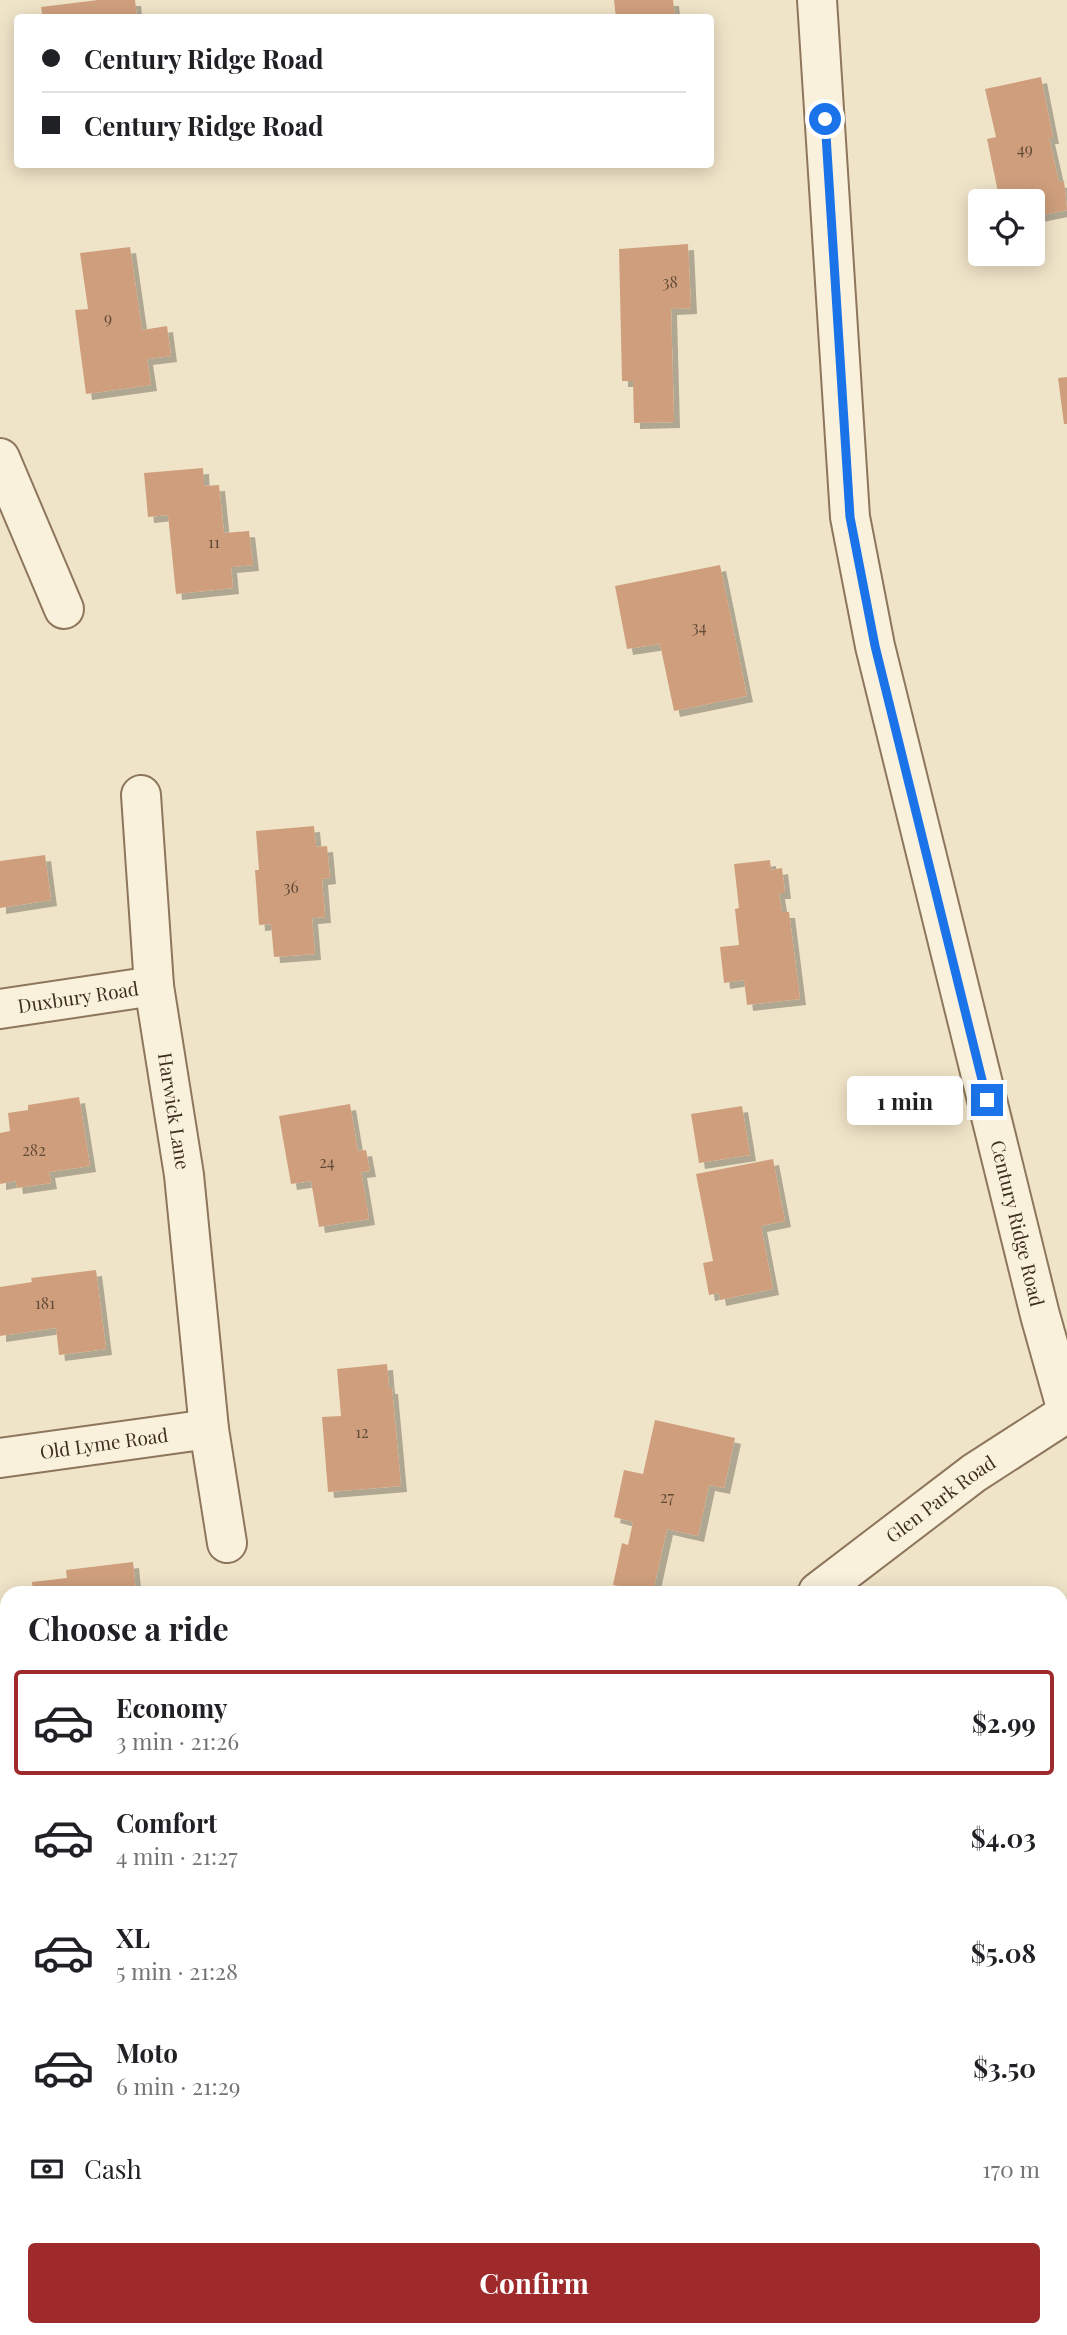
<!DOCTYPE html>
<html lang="en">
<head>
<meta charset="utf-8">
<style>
  body { margin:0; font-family:"Playfair Display",serif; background:#f6f6f6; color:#202124; height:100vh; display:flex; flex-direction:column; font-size:26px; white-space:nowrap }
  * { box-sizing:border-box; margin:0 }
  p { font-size:23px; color:#757577 }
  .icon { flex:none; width:38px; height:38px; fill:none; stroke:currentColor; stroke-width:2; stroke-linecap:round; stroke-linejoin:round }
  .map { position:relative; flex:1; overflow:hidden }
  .sheet { position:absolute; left:0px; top:1586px; width:1068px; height:751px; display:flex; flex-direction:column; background:#fff; border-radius:21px 21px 0 0; box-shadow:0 4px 18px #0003 }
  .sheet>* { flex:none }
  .guide { position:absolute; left:14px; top:14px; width:700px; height:154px; border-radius:7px; box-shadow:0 4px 18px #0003; display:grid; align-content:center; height:154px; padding:0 28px; background:#fff }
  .fabs { position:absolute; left:968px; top:189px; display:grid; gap:14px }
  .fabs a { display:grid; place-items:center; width:77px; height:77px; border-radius:7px; background:#fff; box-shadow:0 4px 18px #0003; font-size:35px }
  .end { position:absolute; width:32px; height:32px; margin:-16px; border:9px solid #1a73e8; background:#fff; box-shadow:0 0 0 4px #fff }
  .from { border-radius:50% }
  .bubble { position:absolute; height:49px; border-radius:7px; background:#fff; box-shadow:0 4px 18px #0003; font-size:23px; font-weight:700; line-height:49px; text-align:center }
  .guide b { display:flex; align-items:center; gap:24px; height:66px; font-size:26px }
  .guide b+b { border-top:2px solid #e0e0e0 }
  .guide i { width:18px; height:18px; background:#202124 }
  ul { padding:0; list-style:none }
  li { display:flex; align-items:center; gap:21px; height:105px; margin:0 14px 10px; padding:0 14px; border:4px solid transparent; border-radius:7px }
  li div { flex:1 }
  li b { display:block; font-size:26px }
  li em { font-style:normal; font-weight:700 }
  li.current { border-color:#9e2a2b }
  li>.icon { width:63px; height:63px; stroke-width:1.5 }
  h2 { padding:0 28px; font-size:32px; line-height:84px }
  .pay { display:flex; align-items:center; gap:18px; height:77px; padding:0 28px; font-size:26px }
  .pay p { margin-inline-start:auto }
  .primary-button { display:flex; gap:14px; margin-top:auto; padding:14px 28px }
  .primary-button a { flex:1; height:80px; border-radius:7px; background:#9e2a2b; color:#fff; font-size:28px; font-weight:700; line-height:80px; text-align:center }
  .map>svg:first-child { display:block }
  .building { fill:#cf9f7d; filter:url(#shadow) }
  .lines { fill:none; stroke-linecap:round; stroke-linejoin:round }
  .minor-casing { stroke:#8d765c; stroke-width:42 }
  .minor { stroke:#faf1dc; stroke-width:38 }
  .route { stroke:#1a73e8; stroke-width:9 }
  .labels { text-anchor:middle; stroke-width:5; stroke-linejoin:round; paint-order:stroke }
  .number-label { font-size:16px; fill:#624a37 }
  .street-label { font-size:19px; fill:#3d2e20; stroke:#f7eed8 }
</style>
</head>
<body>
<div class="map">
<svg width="1067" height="2335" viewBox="0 0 1067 2335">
  <defs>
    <filter id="shadow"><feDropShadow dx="6" dy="6" stdDeviation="0" flood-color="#0004"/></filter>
  </defs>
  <rect width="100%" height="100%" fill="#f0e4c8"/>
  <!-- building -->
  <path class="building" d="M98 0H135L137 18H43L41 7Z
    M614 0H673L675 18H616Z
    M1041 77 1053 138H1049L1059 182 1064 181 1067 210 1032 217V201H1015L1014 194 999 197 987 139 996 137 985 89Z
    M688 244 691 308 671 309 674 422 634 423 633 381H622L619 249Z
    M130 247 142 330 167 326 171 356 147 359 151 385 86 394 75 310 88 309 80 253Z
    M1067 377V424H1064L1058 378Z
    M203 468 204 486 219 485 224 533 249 531 253 565 231 567 233 588 176 594 168 515 148 517 144 473Z
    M720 565 747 696 674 711 660 644 627 649 615 586Z
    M314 826 316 847 327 846 330 878 322 879 325 917 312 918 315 954 274 957 271 924 259 925 255 870H259L256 831Z
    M45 855 51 900 0 908V861Z
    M770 860 771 870 782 868 785 893H779L782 912H789L800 999 747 1005 744 980 724 983 720 947 739 945 735 909 739 908 734 864Z
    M79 1097 90 1166 49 1172 51 1183 17 1188 16 1181 0 1184V1133L10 1131 8 1113 28 1110V1105Z
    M350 1104 358 1151 366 1150 370 1171 361 1172 369 1219 319 1227 311 1181 291 1184 279 1116Z
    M742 1106 750 1155 699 1163 691 1114Z
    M773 1159 785 1221 761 1226 773 1289 720 1300 719 1293 709 1295 703 1263 713 1261 696 1174Z
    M96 1270 106 1349 59 1355 56 1328 0 1336V1287L32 1282 31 1278Z
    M387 1364 389 1388H392L401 1486 328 1492 322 1417 341 1416 337 1369Z
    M655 1420 735 1438 724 1488 709 1485 698 1536 667 1529 653 1592H649L613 1585 622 1543 628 1545 633 1522 614 1517 624 1470 643 1474Z
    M133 1562 136 1592H33L32 1582 67 1578 66 1570Z
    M0 1912H7V2014L0 2015Z
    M320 2329H371L375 2333 379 2329H403L409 2335H315Z"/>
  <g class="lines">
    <!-- minor casing -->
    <g class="minor-casing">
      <g id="minor">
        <path id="s1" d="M817 0 850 517 875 646 1040 1315 1067 1411"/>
        <path d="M0 458 64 609"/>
        <path id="s2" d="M141 795 154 986 184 1175 209 1429 227 1543"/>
        <path id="s3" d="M0 1009 154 986"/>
        <path id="s4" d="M0 1458 209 1429"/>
        <path id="s5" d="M818 1592 974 1473 1067 1413"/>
        <path d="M0 2190 7 2189"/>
        <path d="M584 2335 585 2329"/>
      </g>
    </g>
    <!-- minor -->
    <use href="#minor" class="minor"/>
  </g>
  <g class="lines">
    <!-- route -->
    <path class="route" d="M825 119 850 517 875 646 987 1100"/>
  </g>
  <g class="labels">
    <!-- number labels -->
    <g class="number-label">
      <text x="1025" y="155">49</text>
      <text x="670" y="288">38</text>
      <text x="108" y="324">9</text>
      <text x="214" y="548">11</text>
      <text x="699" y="633">34</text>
      <text x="291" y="893">36</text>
      <text x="34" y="1156">282</text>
      <text x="327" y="1168">24</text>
      <text x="45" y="1309">181</text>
      <text x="362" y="1438">12</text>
      <text x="667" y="1503">27</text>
    </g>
    <!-- street labels -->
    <g class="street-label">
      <text dy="7" stroke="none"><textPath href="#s3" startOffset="79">Duxbury Road</textPath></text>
      <text dy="7" stroke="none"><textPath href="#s2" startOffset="318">Harwick Lane</textPath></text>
      <text dy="7" stroke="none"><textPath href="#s1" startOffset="1244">Century Ridge Road</textPath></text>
      <text dy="7" stroke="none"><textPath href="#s4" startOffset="105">Old Lyme Road</textPath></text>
      <text dy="7" stroke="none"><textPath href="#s5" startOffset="154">Glen Park Road</textPath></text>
    </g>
  </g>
</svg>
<div class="fabs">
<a><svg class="icon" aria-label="locate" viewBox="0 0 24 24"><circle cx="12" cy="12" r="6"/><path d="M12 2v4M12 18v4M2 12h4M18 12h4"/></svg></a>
</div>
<i class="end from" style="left:825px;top:119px"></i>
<i class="end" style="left:987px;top:1100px"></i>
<div class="bubble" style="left:847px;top:1076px;width:116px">1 min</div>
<div class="guide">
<b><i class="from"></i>Century Ridge Road</b>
<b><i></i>Century Ridge Road</b>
</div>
<section class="sheet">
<h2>Choose a ride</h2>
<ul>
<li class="current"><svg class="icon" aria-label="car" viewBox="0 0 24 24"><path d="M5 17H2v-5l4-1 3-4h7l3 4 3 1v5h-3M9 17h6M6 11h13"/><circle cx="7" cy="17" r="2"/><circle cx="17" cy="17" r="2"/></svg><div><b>Economy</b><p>3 min · 21:26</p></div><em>$2.99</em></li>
<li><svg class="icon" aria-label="car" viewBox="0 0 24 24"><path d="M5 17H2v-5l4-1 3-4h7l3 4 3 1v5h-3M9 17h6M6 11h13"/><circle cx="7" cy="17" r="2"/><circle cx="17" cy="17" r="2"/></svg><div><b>Comfort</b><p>4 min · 21:27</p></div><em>$4.03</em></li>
<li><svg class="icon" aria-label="car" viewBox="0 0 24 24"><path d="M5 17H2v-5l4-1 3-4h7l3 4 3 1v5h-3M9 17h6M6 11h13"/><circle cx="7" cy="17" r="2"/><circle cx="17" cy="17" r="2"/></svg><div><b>XL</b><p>5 min · 21:28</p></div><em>$5.08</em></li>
<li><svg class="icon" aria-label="car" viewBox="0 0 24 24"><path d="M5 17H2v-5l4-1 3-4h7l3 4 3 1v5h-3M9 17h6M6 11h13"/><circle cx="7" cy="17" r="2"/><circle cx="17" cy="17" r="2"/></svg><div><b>Moto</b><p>6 min · 21:29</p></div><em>$3.50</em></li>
</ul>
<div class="pay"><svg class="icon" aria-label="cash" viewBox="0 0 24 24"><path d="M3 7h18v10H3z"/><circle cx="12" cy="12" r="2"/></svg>Cash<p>170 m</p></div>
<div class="primary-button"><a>Confirm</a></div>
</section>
</div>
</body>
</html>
